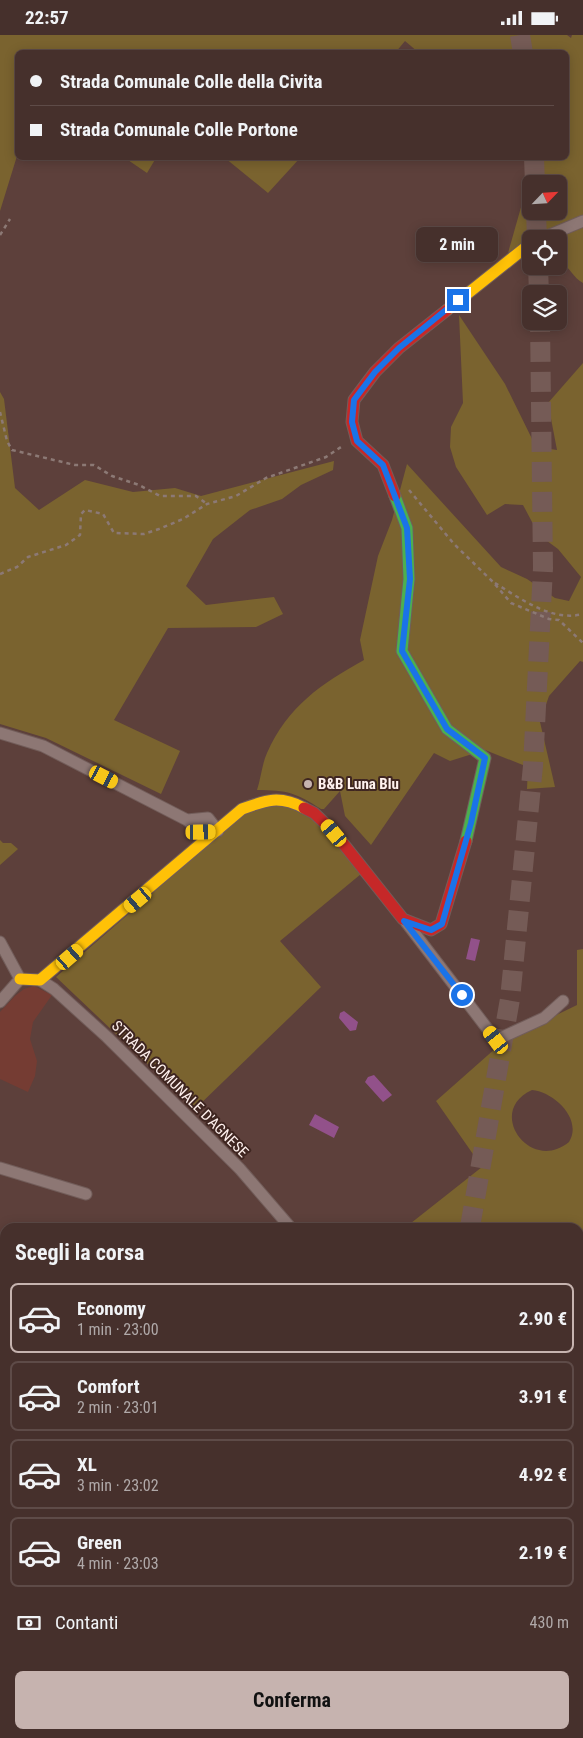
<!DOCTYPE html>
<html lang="it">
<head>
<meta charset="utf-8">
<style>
  body { margin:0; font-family:"Roboto Condensed",sans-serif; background:#503c38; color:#f1f3f6; height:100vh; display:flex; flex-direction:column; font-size:19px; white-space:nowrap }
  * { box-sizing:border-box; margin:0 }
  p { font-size:16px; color:#b0a9a9 }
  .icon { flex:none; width:28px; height:28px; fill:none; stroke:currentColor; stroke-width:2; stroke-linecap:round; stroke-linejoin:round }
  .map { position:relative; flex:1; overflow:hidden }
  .panel { position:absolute; left:0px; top:1188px; width:584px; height:516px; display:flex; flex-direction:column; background:#46302c; border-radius:15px 15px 0 0; box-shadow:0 2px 12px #0003,0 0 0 1px #5e4b48 }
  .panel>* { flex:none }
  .hud { position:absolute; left:15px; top:15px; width:554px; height:110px; border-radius:8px; box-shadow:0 2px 12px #0003,0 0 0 1px #5e4b48; display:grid; align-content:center; height:110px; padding:0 15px; background:#46302c }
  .needle { width:32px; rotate:65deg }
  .tools { position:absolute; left:522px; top:140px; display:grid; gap:10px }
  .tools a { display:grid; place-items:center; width:45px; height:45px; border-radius:8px; background:#46302c; box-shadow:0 2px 12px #0003,0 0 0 1px #5e4b48; font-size:25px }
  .end { position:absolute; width:22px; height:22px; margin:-11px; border:6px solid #1a73e8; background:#fff; box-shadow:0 0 0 2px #fff }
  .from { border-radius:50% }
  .bubble { position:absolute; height:35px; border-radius:8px; background:#46302c; box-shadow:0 2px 12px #0003,0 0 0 1px #5e4b48; font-size:16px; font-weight:700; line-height:35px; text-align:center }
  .car { position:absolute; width:15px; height:30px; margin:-15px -8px; border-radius:6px; box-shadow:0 0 4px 1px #0007; background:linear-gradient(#f5c518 24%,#345 0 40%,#f5c518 0 76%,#345 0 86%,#f5c518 0) }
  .hud b { display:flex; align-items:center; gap:18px; height:48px; font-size:19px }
  .hud b+b { border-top:1px solid #5e4b48 }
  .hud i { width:12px; height:12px; background:#f1f3f6 }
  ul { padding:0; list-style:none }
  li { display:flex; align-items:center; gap:15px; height:70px; margin:0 10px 8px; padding:0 5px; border:2px solid #5e4b48; border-radius:8px }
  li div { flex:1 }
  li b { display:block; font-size:19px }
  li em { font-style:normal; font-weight:700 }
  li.selected { border-color:#c6b3af }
  li>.icon { width:45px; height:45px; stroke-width:1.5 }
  h2 { padding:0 15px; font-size:22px; line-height:60px }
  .pay { display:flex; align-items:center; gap:12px; height:55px; padding:0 15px; font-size:19px }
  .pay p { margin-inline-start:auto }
  .cta { display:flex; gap:10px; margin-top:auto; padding:10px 15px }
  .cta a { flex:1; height:58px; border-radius:8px; background:#c6b3af; color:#111; font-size:20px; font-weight:700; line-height:58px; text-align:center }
  .status { display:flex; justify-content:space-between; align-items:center; height:35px; padding:0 25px; background:#46302c; direction:ltr }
  .status svg { height:14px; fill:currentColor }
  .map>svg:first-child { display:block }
  .built { fill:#753c33 }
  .green { fill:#7a632f; fill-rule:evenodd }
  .water { fill:#92518a }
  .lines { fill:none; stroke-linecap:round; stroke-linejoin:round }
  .highway-tunnel { stroke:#755b56; stroke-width:20; stroke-dasharray:20 10; stroke-linecap:butt }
  .lane-casing { stroke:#725d5a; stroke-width:8 }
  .street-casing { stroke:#725d5a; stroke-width:13 }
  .fast-casing { stroke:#725d5a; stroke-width:13 }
  .slow-casing { stroke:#725d5a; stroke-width:13 }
  .jam-casing { stroke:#725d5a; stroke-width:13 }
  .path { stroke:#8c7975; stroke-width:2.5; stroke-dasharray:4 4; stroke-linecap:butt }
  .lane { stroke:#8d7774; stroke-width:5.5 }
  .street { stroke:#8d7774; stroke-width:11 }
  .fast { stroke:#4caf50; stroke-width:11 }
  .slow { stroke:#ffc107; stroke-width:11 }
  .jam { stroke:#c62828; stroke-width:11 }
  .route { stroke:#1a73e8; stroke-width:6 }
  .poi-dot { fill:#c6b3af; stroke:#3f2621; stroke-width:2 }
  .labels { text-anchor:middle; stroke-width:4; stroke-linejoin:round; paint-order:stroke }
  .poi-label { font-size:15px; font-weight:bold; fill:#fff1ee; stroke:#3f2621; text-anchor:start }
  .street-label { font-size:15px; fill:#fff1ee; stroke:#3f2621 }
</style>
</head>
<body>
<div class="status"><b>22:57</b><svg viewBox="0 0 49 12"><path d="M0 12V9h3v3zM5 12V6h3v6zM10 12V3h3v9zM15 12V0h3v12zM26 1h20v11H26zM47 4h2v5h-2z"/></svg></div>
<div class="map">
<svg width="583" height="1703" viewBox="0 0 583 1703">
  <rect width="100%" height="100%" fill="#5d403b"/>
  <!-- built -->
  <path class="built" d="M34 951 52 960 33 987 30 1004 37 1026 35 1041 28 1057 0 1044V977L15 961 24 954Z"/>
  <!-- green -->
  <path class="green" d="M0 0H567L571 3 572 0H583V248C573 243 570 231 559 227V204H531L508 218 535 123 566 122V18L418 17 405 6 395 18H18L17 121 0 176ZM531 149H559V176H531Z
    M125 123H156L147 138Z
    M225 123H300L268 158Z
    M459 280 505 349 536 412 557 415 548 368 583 328V627L580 626 549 661 540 687 555 752 527 754 528 732 485 715 450 726 434 718 371 810 345 781 340 756 324 774H321C296 758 288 755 257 755 261 743 262 729 267 718 288 671 321 649 364 625L360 605 378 521 392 485 407 429 501 532 527 544 555 563 569 566 581 542 558 514 539 500 523 470 505 469 487 480 456 432 450 412 451 392 463 368Z
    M0 357 4 364 15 453 39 475 85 445 133 457 175 453 201 461 334 426 333 435 301 450 282 464 250 475 213 504 186 551 206 570 274 562 283 579 256 592 168 593 114 685 180 716 161 759 46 703 0 689Z
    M280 768 317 786 361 839 280 906 321 952 195 1074 56 942 247 776Z
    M0 805 3 808H11L18 814 0 830Z
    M583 914V1333L579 1332V1192H406L482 1132 436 1066 505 1005 577 970V915ZM532 1055C554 1057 583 1084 569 1107 530 1139 485 1076 532 1055Z
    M579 1390 583 1394V1703H570L568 1699H579Z"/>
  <!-- water -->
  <path class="water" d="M471 903 480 905 475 926 466 924Z
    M344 976 358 987 356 995 350 996 339 983 340 978Z
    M374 1040 392 1060 383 1067 365 1047 368 1042Z
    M315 1079 339 1092 334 1103 309 1090Z"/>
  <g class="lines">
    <!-- highway-tunnel -->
    <path class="highway-tunnel" d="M520 0 523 18
      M534 122 535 149
      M536 176 537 204
      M538 231 539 259
      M470 1192 510 964 533 731 543 533 540 286
      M337 1703 338 1699"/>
    <!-- lane casing -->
    <g class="lane-casing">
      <path id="lane" d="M499 1699 502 1703"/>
    </g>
    <!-- street casing -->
    <g class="street-casing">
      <path id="street" d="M540 204 583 186
        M0 698 43 711 187 785 201 797 216 796
        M187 785 208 783 218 796
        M406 887 496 1005 544 983 563 966
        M0 907 20 944 0 967
        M40 945 54 954 107 1002 240 1134 290 1192
        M0 1133 86 1159
        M0 1300 5 1302
        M0 1542 5 1543
        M579 1629 583 1634
        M304 1699 306 1703"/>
    </g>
    <!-- fast casing -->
    <g class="fast-casing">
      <path id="fast" d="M395 461 407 493 409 544 402 616 447 694 485 723 466 806"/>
    </g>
    <!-- slow casing -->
    <g class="slow-casing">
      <path id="slow" d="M447 275 531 208
        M20 944 40 945 242 774C266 765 280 760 304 773"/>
    </g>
    <!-- jam casing -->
    <g class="jam-casing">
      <path id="jam" d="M395 461 383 430 357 406 352 387 354 365 375 337 399 313 447 275
        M304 773 314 778 334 797 403 884 431 895 441 889 466 806"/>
    </g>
    <!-- path -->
    <path class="path" d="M0 200 10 184
      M0 377 7 406 12 415 75 430H94L112 441 139 450 160 461H196L207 469
      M409 455 454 509 493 547 511 568 549 584 559 585 583 608
      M0 539 17 532 28 522 66 510 80 500 81 479 85 475 103 479 114 498 144 499 159 494 183 484 207 469 236 461 266 443 326 422 344 410
      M495 548C521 564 552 587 583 579"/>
    <!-- lane -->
    <use href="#lane" class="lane"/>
    <!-- street -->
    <use href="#street" class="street"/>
    <!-- fast -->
    <use href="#fast" class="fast"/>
    <!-- slow -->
    <use href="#slow" class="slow"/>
    <!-- jam -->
    <use href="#jam" class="jam"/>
  </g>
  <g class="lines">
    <!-- route -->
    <path class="route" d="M458 265 399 313 375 337 354 365 352 387 357 406 383 430 407 493 410 544 402 616 447 694 485 723 471 788 442 889 431 895 404 886 462 960"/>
  </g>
  <!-- markers -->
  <circle class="poi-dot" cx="308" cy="749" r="5"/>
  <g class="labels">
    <!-- poi labels -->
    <g class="poi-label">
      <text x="318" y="754">B&amp;B Luna Blu</text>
    </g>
    <!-- street labels -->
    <g class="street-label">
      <text transform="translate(180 1054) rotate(45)" y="5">STRADA COMUNALE D'AGNESE</text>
    </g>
  </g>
</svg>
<div class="tools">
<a><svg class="needle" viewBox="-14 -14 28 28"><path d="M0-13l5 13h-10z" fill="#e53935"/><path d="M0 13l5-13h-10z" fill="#b0a9a9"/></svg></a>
<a><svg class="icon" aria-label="locate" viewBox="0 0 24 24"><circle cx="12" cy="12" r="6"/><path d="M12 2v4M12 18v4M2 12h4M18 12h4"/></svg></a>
<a><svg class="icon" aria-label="layers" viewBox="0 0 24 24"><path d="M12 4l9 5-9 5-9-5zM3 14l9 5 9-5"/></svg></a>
</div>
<i class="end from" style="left:462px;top:960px"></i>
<i class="end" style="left:458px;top:265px"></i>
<div class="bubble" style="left:416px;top:192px;width:82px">2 min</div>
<i class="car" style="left:104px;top:742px;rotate:117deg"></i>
<i class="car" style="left:201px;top:797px;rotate:89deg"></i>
<i class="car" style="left:334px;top:798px;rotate:320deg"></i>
<i class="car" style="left:138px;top:865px;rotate:230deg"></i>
<i class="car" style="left:70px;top:922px;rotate:49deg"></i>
<i class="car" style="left:496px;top:1005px;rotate:323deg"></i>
<div class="hud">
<b><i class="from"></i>Strada Comunale Colle della Civita</b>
<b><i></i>Strada Comunale Colle Portone</b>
</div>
<section class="panel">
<h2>Scegli la corsa</h2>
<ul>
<li class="selected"><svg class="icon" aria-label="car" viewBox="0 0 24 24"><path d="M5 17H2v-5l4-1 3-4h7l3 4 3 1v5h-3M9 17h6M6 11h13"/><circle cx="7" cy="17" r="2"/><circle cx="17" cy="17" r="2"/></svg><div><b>Economy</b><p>1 min · 23:00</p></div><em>2.90 €</em></li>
<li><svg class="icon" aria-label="car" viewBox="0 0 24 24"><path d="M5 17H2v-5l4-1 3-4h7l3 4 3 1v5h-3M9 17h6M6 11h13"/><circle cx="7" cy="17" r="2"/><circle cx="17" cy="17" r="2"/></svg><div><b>Comfort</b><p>2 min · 23:01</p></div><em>3.91 €</em></li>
<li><svg class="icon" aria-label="car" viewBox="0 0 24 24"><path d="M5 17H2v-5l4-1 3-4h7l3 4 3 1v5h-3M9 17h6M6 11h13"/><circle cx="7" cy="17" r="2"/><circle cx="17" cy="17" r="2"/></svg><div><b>XL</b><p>3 min · 23:02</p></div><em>4.92 €</em></li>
<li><svg class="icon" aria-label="car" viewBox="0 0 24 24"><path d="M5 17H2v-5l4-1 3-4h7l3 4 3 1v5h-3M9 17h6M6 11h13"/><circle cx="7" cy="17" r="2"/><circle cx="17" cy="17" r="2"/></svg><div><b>Green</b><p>4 min · 23:03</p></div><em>2.19 €</em></li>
</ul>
<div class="pay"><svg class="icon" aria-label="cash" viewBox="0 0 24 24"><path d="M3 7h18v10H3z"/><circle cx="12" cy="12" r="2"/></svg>Contanti<p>430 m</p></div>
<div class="cta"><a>Conferma</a></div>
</section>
</div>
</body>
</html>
